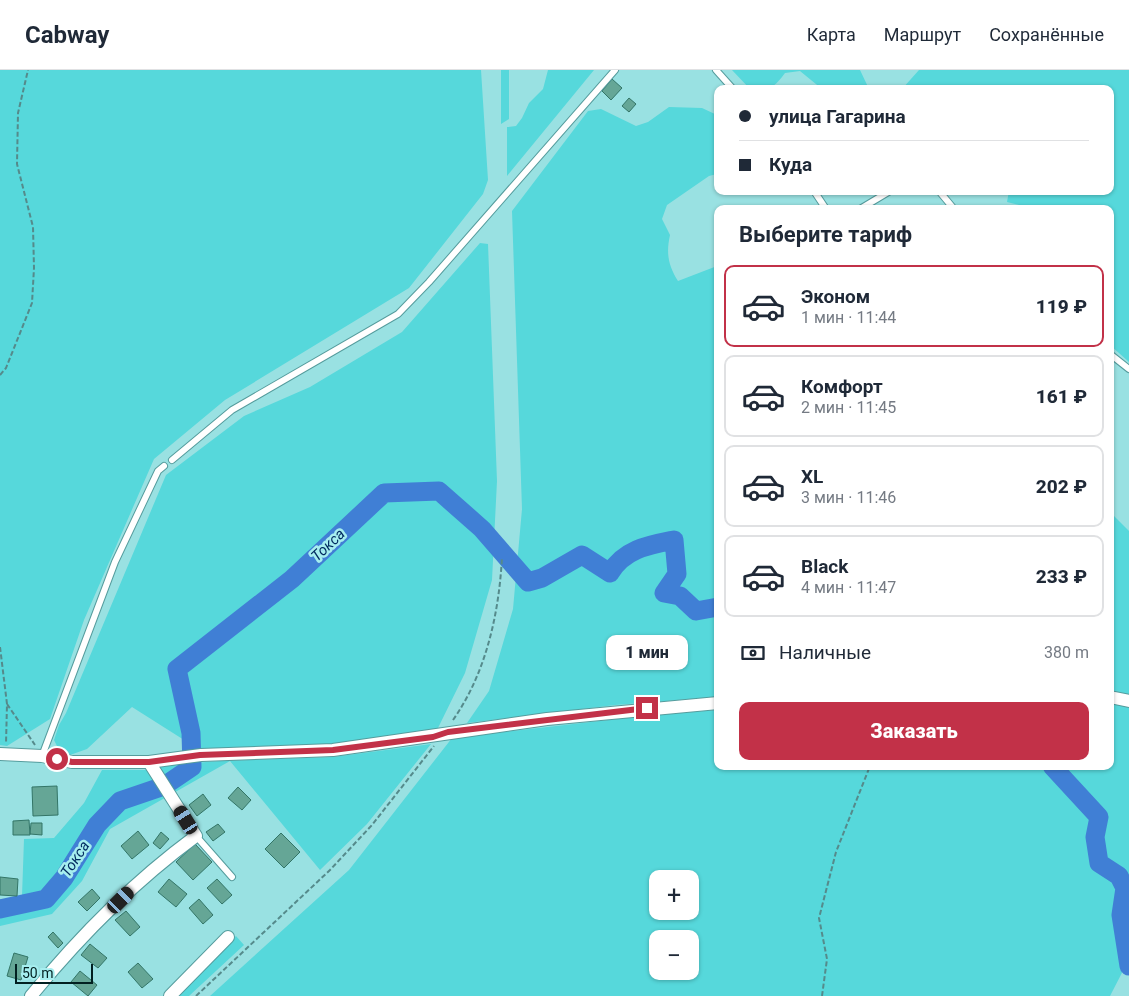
<!DOCTYPE html>
<html lang="ru">
<head>
<meta charset="utf-8">
<style>
  body { margin:0; font-family:Roboto,sans-serif; background:#f6f6f7; color:#1f2937; height:100vh; display:flex; flex-direction:column; font-size:19px; white-space:nowrap }
  * { box-sizing:border-box; margin:0 }
  p { font-size:16px; color:#747a83 }
  .icon { flex:none; width:28px; height:28px; fill:none; stroke:currentColor; stroke-width:2; stroke-linecap:round; stroke-linejoin:round }
  .map { position:relative; flex:1; overflow:hidden }
  .sheet { position:absolute; left:714px; top:135px; width:400px; height:565px; display:flex; flex-direction:column; background:#fff; border-radius:10px; box-shadow:0 1px 4px #0004 }
  .sheet>* { flex:none }
  .top-card { position:absolute; left:714px; top:15px; width:400px; height:110px; border-radius:10px; box-shadow:0 1px 4px #0004; display:grid; align-content:center; height:110px; padding:0 25px; background:#fff }
  .controls { position:absolute; left:649px; top:800px; display:grid; gap:10px }
  .controls a { display:grid; place-items:center; width:50px; height:50px; border-radius:10px; background:#fff; box-shadow:0 1px 4px #0004; font-size:25px }
  .scale { position:absolute; left:15px; bottom:12px; width:78px; box-sizing:border-box; padding-left:5px; border:2px solid #022021; border-top:0; font-size:14px; line-height:18px; white-space:nowrap; color:#022021; -webkit-text-stroke:4px #a6eeef; paint-order:stroke }
  .end { position:absolute; width:22px; height:22px; margin:-11px; border:6px solid #c23148; background:#fff; box-shadow:0 0 0 2px #fff }
  .from { border-radius:50% }
  .bubble { position:absolute; height:35px; border-radius:10px; background:#fff; box-shadow:0 1px 4px #0004; font-size:16px; font-weight:800; line-height:35px; text-align:center }
  .car { position:absolute; width:15px; height:30px; margin:-15px -8px; border-radius:6px; box-shadow:0 0 4px 1px #0007; background:linear-gradient(#222 24%,#8ab4d8 0 40%,#222 0 76%,#8ab4d8 0 86%,#222 0) }
  .top-card b { display:flex; align-items:center; gap:18px; height:48px; font-size:19px }
  .top-card b+b { border-top:1px solid #e0e1e3 }
  .top-card i { width:12px; height:12px; background:#1f2937 }
  ul { padding:0; list-style:none }
  li { display:flex; align-items:center; gap:15px; height:82px; margin:0 10px 8px; padding:0 15px; border:2px solid #e0e1e3; border-radius:10px }
  li div { flex:1 }
  li b { display:block; font-size:19px }
  li em { font-style:normal; font-weight:800 }
  li.current { border-color:#c23148 }
  li>.icon { width:45px; height:45px; stroke-width:1.5 }
  h2 { padding:0 25px; font-size:22px; line-height:60px }
  .pay { display:flex; align-items:center; gap:12px; height:55px; padding:0 25px; font-size:19px }
  .pay p { margin-inline-start:auto }
  .action { display:flex; gap:10px; margin-top:auto; padding:10px 25px }
  .action a { flex:1; height:58px; border-radius:10px; background:#c23148; color:#fff; font-size:20px; font-weight:800; line-height:58px; text-align:center }
  header { display:flex; align-items:center; gap:30px; box-sizing:border-box; height:70px; padding:0 25px; background:#fff; border-bottom:1px solid #e0e1e3 }
  header strong { font-size:24px }
  nav { display:flex; gap:28px; margin-inline-start:auto; font-size:18px }
  .map>svg:first-child { display:block }
  .green { fill:#56d8db; fill-rule:evenodd }
  .lines { fill:none; stroke-linecap:round; stroke-linejoin:round }
  .river { stroke:#407fd5; stroke-width:19 }
  .building { fill:#65a696; stroke:#337567 }
  .lane-casing { stroke:#559c9d; stroke-width:8 }
  .street-casing { stroke:#559c9d; stroke-width:14 }
  .path { stroke:#558a8b; stroke-width:2; stroke-dasharray:5 2.5; stroke-linecap:butt }
  .lane { stroke:#fff; stroke-width:6 }
  .street { stroke:#fff; stroke-width:12 }
  .route { stroke:#c23148; stroke-width:6 }
  .labels { text-anchor:middle; stroke-width:5; stroke-linejoin:round; paint-order:stroke }
  .water-label { font-size:15px; font-style:italic; fill:#00295f; stroke:#a6eeef }
</style>
</head>
<body>
<header>
<strong>Cabway</strong>
<nav><a>Карта</a><a>Маршрут</a><a>Сохранённые</a></nav>
</header>
<div class="map">
<svg width="1129" height="926" viewBox="0 0 1129 926">
  <rect width="100%" height="100%" fill="#99e1e2"/>
  <!-- green -->
  <path class="green" d="M0 0H481L488 110 483 124 409 218 225 330 154 389 84 550 50 649 7 676 0 675Z
    M501 0H509V49L501 54Z
    M548 0H594L507 106V57L516 56 522 48 529 33 543 19Z
    M732 0H860L869 19H822L800 1 785 3C773 19 771 19 750 19Z
    M919 0H1129V292L1110 275V139H1036L1007 132 1009 121H1110V19H902Z
    M669 37 702 38 717 45V104L709 106 667 135 662 149 670 165C666 183 668 195 678 211L717 196V627L615 635 467 653 489 621 513 539 522 439 512 141 588 41 601 39 636 56 648 52Z
    M480 173 488 174 497 411 492 510 465 603 437 660 333 674 203 682 132 637 87 679 70 685 60 682 54 670 59 655 66 643 166 405 244 346 310 317 402 262Z
    M1110 442 1129 461V625L1110 621Z
    M1110 631 1129 636V875C1127 865 1124 854 1125 843 1126 811 1129 811 1102 792L1098 767 1102 746 1055 696H1110Z
    M717 640 718 696H1050L1097 747 1093 767 1097 793 1117 807 1122 818 1119 845 1126 895 1110 926H210L349 800 452 668 643 646ZM658 809H690V841H658ZM658 869H690V901H658Z
    M431 674 367 754 320 800 230 691 110 759 82 811 52 844 0 856V829H17L22 826 24 769 54 768 84 733 102 700H146L166 695 220 691 333 687Z
    M236 866 244 875 189 926H176Z"/>
  <g class="lines">
    <!-- river -->
    <path class="river" d="M1052 696 1099 747 1095 767 1099 793 1119 806 1125 818 1121 845 1129 896
      M0 839 46 829 64 808 97 755 120 731 164 716 192 697 191 663 177 599 292 509 384 423 439 421 482 459 528 512 542 508 582 485 610 503C624 479 649 475 674 470L677 504 664 523 680 526 696 541 718 537"/>
  </g>
  <!-- building -->
  <path class="building" d="M612 9 622 18 611 30 602 21Z
    M629 28 636 34 629 42 622 36Z
    M57 716 58 745 33 746 32 717Z
    M238 717 251 730 242 740 228 728Z
    M203 724 211 735 197 746 189 735Z
    M29 750 30 765H13V751Z
    M31 753H42V765L30 764Z
    M218 754 225 762 213 771 206 762Z
    M138 761 149 775 132 789 121 776Z
    M161 762 169 769 160 779 153 773Z
    M281 763 300 782 284 798 265 779Z
    M195 774 212 792 193 810 176 792Z
    M0 807 18 809 17 826 0 825Z
    M169 809 187 824 176 837 158 822Z
    M217 809 232 825 222 834 207 818Z
    M92 819 100 828 87 841 78 832Z
    M199 829 213 845 203 854 189 838Z
    M126 841 140 857 130 866 115 850Z
    M53 862 63 873 58 878 48 867Z
    M90 874 107 888 98 898 81 885Z
    M14 883 28 887 21 910 7 906Z
    M138 893 153 909 142 918 128 902Z
    M80 901 97 915 88 926 71 912Z"/>
  <g class="lines">
    <!-- lane casing -->
    <g class="lane-casing">
      <path id="lane" d="M716 0 733 19
        M814 121 826 139
        M939 121 954 139
        M860 139 890 121
        M1110 284 1129 299
        M172 390 232 340 398 244 429 212 615 0
        M42 686 115 492 158 401 164 396
        M196 766 232 807"/>
    </g>
    <!-- street casing -->
    <g class="street-casing">
      <path id="street" d="M1110 627 1129 631
        M0 684 42 686 72 692H149L201 685 333 680 547 649 718 633
        M31 926C79 867 135 811 196 766L149 692
        M170 926 228 867"/>
    </g>
    <!-- path -->
    <path class="path" d="M819 19V16
      M0 305 6 298 32 233 34 198 33 157 17 94 18 43 28 0
      M0 577 7 634 6 674
      M7 634 35 675
      M453 650C486 603 499 544 502 487
      M196 926 330 800 372 755 434 676
      M822 926 827 889 819 848 836 782 870 696"/>
    <!-- lane -->
    <use href="#lane" class="lane"/>
    <!-- street -->
    <use href="#street" class="street"/>
  </g>
  <g class="lines">
    <!-- route -->
    <path class="route" d="M57 689 72 692H149L200 685 333 680 433 667 448 662 647 638"/>
  </g>
  <g class="labels">
    <!-- water labels -->
    <g class="water-label">
      <text transform="translate(328 475) rotate(-43)" y="5">Токса</text>
      <text transform="translate(75 789) rotate(-57)" y="5">Токса</text>
    </g>
  </g>
</svg>
<div class="controls">
<a>+</a>
<a>−</a>
</div>
<div class="scale">50 m</div>
<i class="end from" style="left:57px;top:689px"></i>
<i class="end" style="left:647px;top:638px"></i>
<div class="bubble" style="left:606px;top:565px;width:82px">1 мин</div>
<i class="car" style="left:186px;top:750px;rotate:328deg"></i>
<i class="car" style="left:121px;top:830px;rotate:45deg"></i>
<div class="top-card">
<b><i class="from"></i>улица Гагарина</b>
<b><i></i>Куда</b>
</div>
<section class="sheet">
<h2>Выберите тариф</h2>
<ul>
<li class="current"><svg class="icon" aria-label="car" viewBox="0 0 24 24"><path d="M5 17H2v-5l4-1 3-4h7l3 4 3 1v5h-3M9 17h6M6 11h13"/><circle cx="7" cy="17" r="2"/><circle cx="17" cy="17" r="2"/></svg><div><b>Эконом</b><p>1 мин · 11:44</p></div><em>119 ₽</em></li>
<li><svg class="icon" aria-label="car" viewBox="0 0 24 24"><path d="M5 17H2v-5l4-1 3-4h7l3 4 3 1v5h-3M9 17h6M6 11h13"/><circle cx="7" cy="17" r="2"/><circle cx="17" cy="17" r="2"/></svg><div><b>Комфорт</b><p>2 мин · 11:45</p></div><em>161 ₽</em></li>
<li><svg class="icon" aria-label="car" viewBox="0 0 24 24"><path d="M5 17H2v-5l4-1 3-4h7l3 4 3 1v5h-3M9 17h6M6 11h13"/><circle cx="7" cy="17" r="2"/><circle cx="17" cy="17" r="2"/></svg><div><b>XL</b><p>3 мин · 11:46</p></div><em>202 ₽</em></li>
<li><svg class="icon" aria-label="car" viewBox="0 0 24 24"><path d="M5 17H2v-5l4-1 3-4h7l3 4 3 1v5h-3M9 17h6M6 11h13"/><circle cx="7" cy="17" r="2"/><circle cx="17" cy="17" r="2"/></svg><div><b>Black</b><p>4 мин · 11:47</p></div><em>233 ₽</em></li>
</ul>
<div class="pay"><svg class="icon" aria-label="cash" viewBox="0 0 24 24"><path d="M3 7h18v10H3z"/><circle cx="12" cy="12" r="2"/></svg>Наличные<p>380 m</p></div>
<div class="action"><a>Заказать</a></div>
</section>
</div>
</body>
</html>
